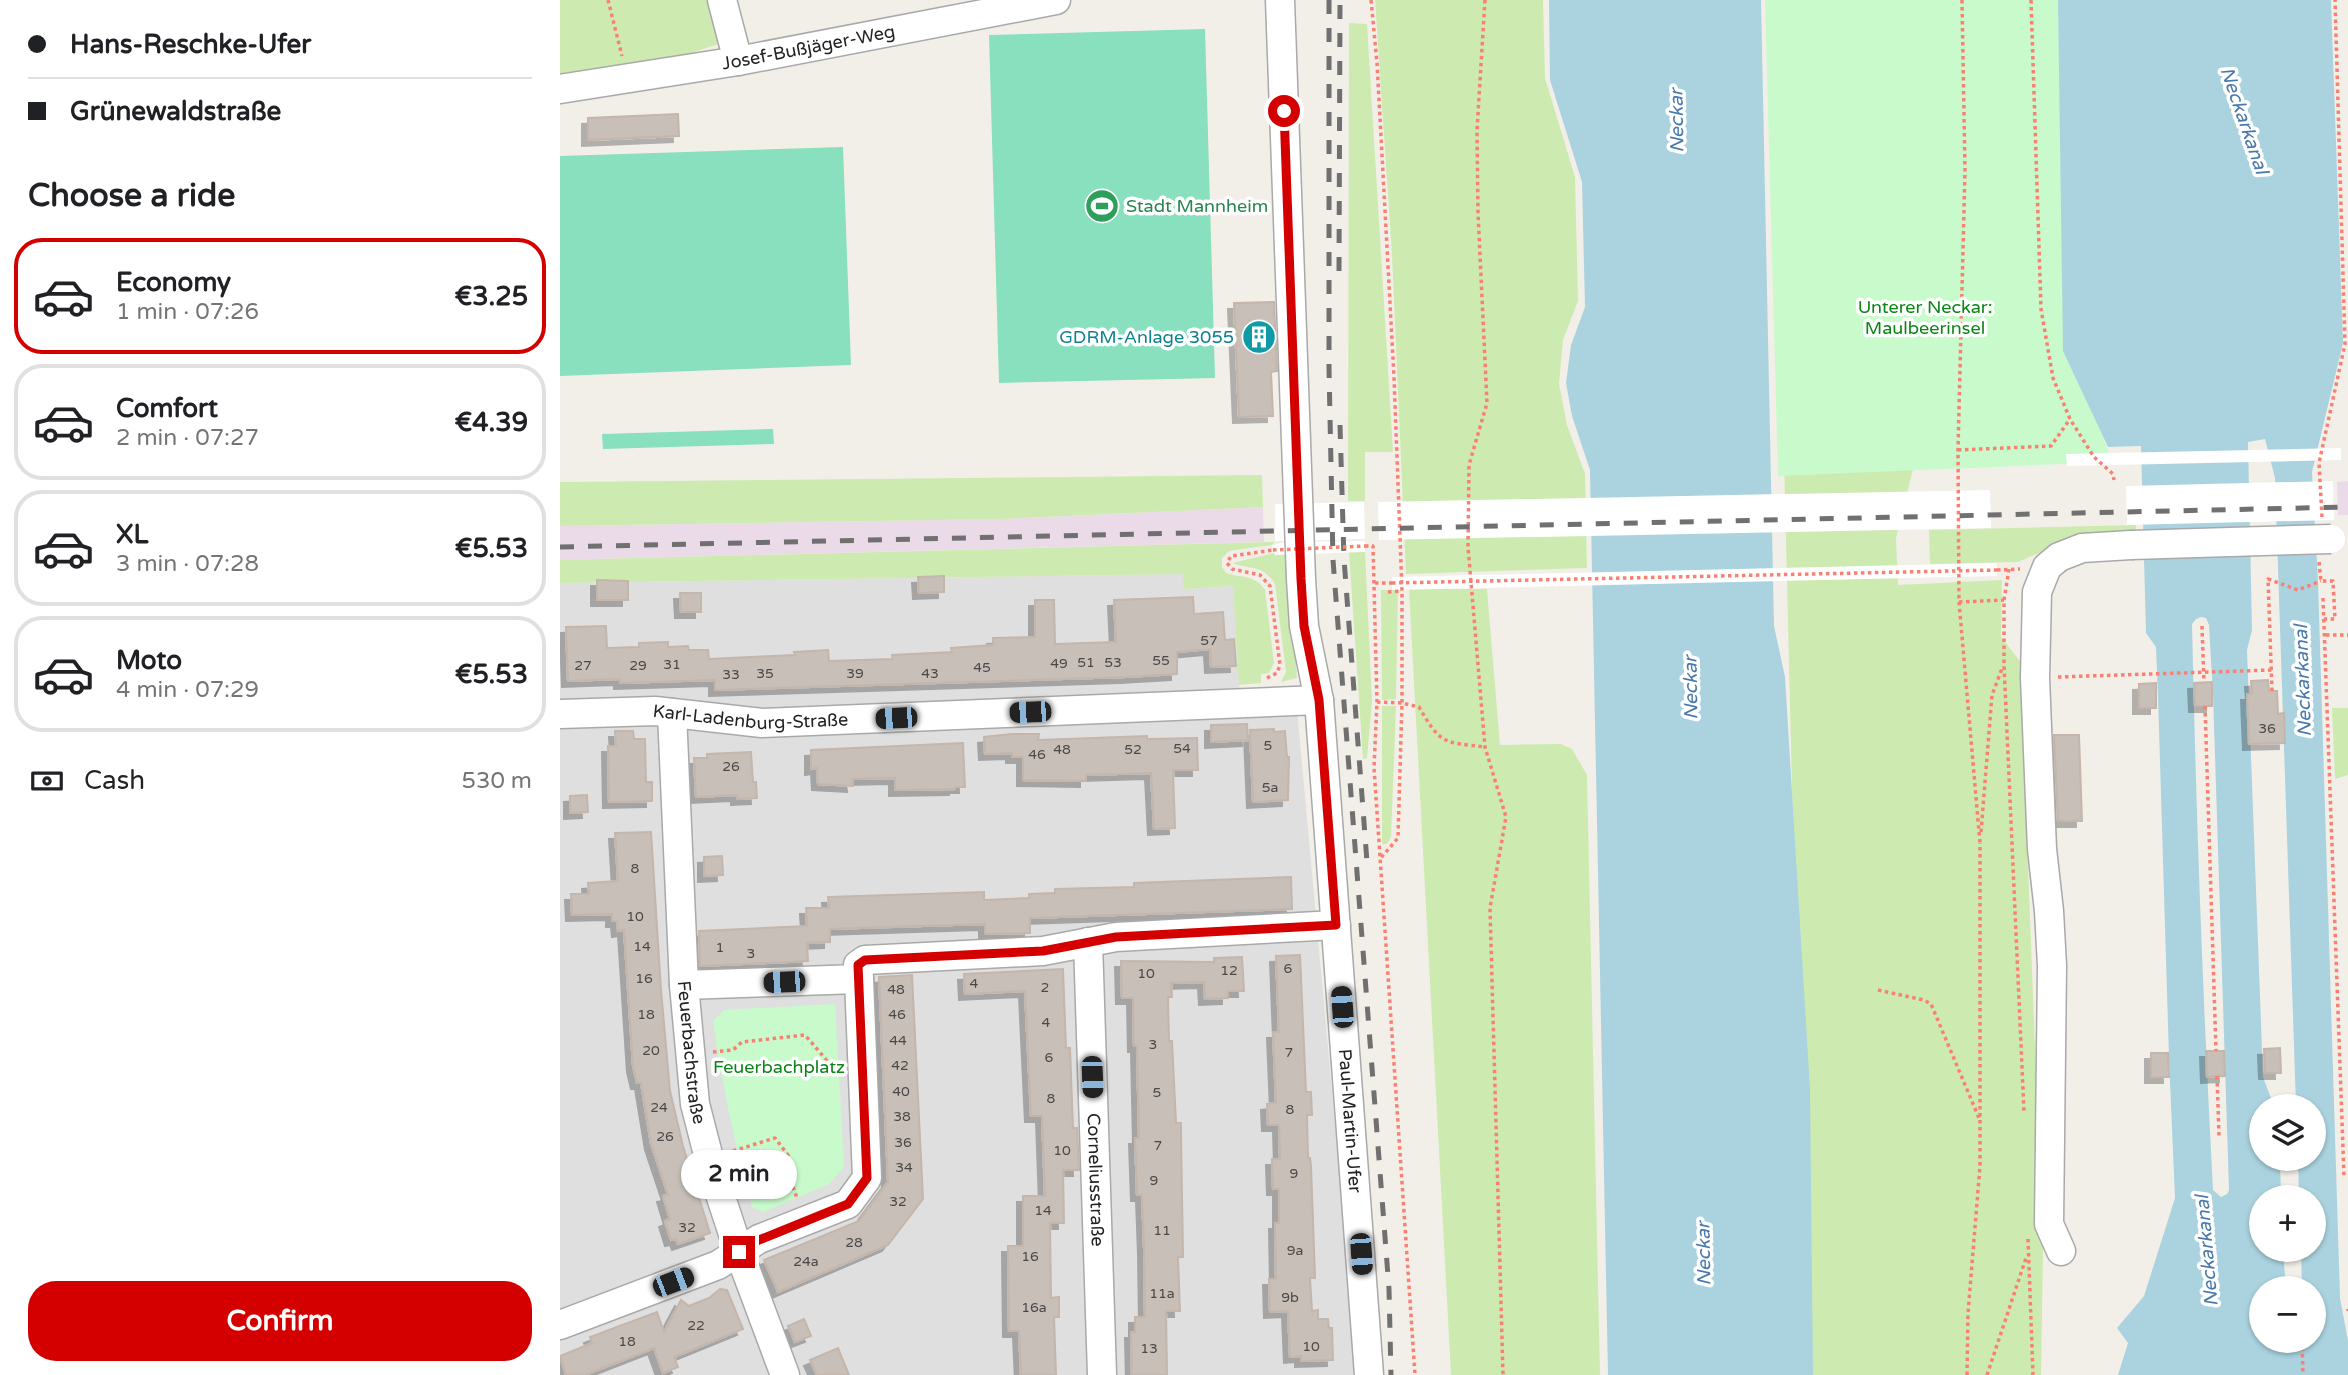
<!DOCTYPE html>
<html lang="en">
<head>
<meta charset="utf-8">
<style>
  body { margin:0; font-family:"Varela Round",sans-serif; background:#f2f2f2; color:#202124; height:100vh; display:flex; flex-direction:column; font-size:26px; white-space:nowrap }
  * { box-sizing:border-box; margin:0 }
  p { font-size:23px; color:#757577 }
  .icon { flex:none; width:38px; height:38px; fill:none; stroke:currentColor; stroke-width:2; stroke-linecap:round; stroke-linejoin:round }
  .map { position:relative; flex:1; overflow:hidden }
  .side { display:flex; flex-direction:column; background:#fff; width:560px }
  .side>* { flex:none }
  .hud { display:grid; align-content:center; height:154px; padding:0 28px; background:#fff }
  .controls { position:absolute; left:1689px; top:1094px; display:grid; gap:14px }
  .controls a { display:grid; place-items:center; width:77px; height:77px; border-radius:50%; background:#fff; box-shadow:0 2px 5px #0004; font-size:35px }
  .end { position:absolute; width:32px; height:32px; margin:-16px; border:9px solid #d40000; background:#fff; box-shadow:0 0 0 4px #fff }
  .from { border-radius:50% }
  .bubble { position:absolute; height:49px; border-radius:24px; background:#fff; box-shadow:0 2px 5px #0004; font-size:23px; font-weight:700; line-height:49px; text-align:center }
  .car { position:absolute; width:21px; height:42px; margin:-21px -10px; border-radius:9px; box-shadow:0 0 5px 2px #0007; background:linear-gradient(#222 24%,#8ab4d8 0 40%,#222 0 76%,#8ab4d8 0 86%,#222 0) }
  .hud b { display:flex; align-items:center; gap:24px; height:66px; font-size:26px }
  .hud b+b { border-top:2px solid #e0e0e0 }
  .hud i { width:18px; height:18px; background:#202124 }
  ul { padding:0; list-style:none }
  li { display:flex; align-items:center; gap:21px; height:116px; margin:0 14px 10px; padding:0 14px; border:4px solid #e0e0e0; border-radius:28px }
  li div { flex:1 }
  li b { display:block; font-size:26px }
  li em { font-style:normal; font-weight:700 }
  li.selected { border-color:#d40000 }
  li>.icon { width:63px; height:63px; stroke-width:1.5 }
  h2 { padding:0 28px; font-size:32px; line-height:84px }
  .pay { display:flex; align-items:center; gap:18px; height:77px; padding:0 28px; font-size:26px }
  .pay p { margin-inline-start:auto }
  .cta { display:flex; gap:14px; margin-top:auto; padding:14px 28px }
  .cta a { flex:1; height:80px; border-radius:28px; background:#d40000; color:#fff; font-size:28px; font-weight:700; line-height:80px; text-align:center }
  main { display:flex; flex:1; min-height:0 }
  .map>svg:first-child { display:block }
  .residential { fill:#e0dfdf }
  .industrial { fill:#ebdbe8 }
  .grass { fill:#cdebb0 }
  .park { fill:#c8facc }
  .pitch { fill:#88e0be }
  .water { fill:#aad3df; fill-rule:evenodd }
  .pier { fill:#fff }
  .building { fill:#c7bfb8; stroke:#c4b6ab; stroke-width:2; filter:url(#shadow) }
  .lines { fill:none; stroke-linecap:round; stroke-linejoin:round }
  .minor-casing { stroke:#a9a9a9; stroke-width:31 }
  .path { stroke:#fa8072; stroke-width:3.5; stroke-dasharray:3.5 3.5; stroke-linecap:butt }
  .minor { stroke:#fff; stroke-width:28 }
  .rail { stroke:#707070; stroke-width:5; stroke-dasharray:14 14; stroke-linecap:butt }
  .minor-bridge-casing { stroke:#a9a9a9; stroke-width:31; stroke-linecap:butt }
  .path-bridge { stroke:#fa8072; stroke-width:3.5; stroke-dasharray:3.5 3.5; stroke-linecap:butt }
  .minor-bridge { stroke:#fff; stroke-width:28 }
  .route { stroke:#d40000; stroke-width:9 }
  .labels { text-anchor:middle; stroke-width:7; stroke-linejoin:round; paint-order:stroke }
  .number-label { font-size:14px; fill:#4b4948 }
  .street-label { font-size:18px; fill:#222; stroke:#fff }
  .leisure-label { font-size:18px; fill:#27864d; stroke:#fff; text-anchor:start }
  .park-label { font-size:18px; fill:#0c8416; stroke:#fff }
  .culture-label { font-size:18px; fill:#0d838f; stroke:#fff; text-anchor:end }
  .water-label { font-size:19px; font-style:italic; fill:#4a7aab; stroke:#fff }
</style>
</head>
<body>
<main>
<section class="side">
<div class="hud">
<b><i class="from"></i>Hans-Reschke-Ufer</b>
<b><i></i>Grünewaldstraße</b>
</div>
<h2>Choose a ride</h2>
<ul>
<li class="selected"><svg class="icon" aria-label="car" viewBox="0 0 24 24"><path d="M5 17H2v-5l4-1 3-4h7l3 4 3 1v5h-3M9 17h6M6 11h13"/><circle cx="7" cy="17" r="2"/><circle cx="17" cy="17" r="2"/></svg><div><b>Economy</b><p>1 min · 07:26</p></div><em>€3.25</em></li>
<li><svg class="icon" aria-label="car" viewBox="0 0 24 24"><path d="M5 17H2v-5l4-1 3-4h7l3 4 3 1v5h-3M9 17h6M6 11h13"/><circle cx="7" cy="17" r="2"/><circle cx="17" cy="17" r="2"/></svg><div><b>Comfort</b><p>2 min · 07:27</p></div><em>€4.39</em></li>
<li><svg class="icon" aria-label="car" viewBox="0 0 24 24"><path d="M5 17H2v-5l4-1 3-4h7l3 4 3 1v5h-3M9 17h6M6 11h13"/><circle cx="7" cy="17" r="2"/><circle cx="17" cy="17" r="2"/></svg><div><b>XL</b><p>3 min · 07:28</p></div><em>€5.53</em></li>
<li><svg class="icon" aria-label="car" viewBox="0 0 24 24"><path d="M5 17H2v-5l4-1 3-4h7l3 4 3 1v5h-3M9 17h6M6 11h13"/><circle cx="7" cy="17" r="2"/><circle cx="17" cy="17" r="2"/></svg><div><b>Moto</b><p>4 min · 07:29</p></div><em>€5.53</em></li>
</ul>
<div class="pay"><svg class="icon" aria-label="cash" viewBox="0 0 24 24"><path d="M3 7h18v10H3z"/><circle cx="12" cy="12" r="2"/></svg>Cash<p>530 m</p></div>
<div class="cta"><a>Confirm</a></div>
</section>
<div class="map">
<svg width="1788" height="1375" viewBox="0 0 1788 1375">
  <defs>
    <filter id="shadow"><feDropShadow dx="-6" dy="6" stdDeviation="0" flood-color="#0004"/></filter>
  </defs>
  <rect width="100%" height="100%" fill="#f2efe9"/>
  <!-- residential -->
  <path class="residential" d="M624 574 625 589 673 586 681 712 737 709 798 1375H0V583Z"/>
  <!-- industrial -->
  <path class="industrial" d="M1788 481V515H1778L1777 482Z
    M703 507 704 542 0 560V526L440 519Z"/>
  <!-- grass -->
  <path class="grass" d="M0 0H149L162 43 100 63 0 77Z
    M815 0H983L985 78 1015 177 1018 301 1003 340 999 384 1007 425 1025 474 1027 568 846 574 832 255Z
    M1213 0 1356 457 1336 538 1338 585 1442 580 1441 637 1460 661 1483 1251 1481 1375H1244L1239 1081Z
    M789 23 807 24 833 452H805V501H788Z
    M702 475 703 507 440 519 0 526V482Z
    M1576 525V532L1520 535 1458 562 1370 564 1369 530Z
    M715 542 712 545 669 551 662 558V567L666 573C681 578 696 575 705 590L714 663 709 673 701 674V683L679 685 673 586 624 589 623 574 0 583V560Z
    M789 552H805L812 701 807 758 803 759Z
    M714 553H728L737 678 721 682 726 672 715 584C703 564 690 570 672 563Z
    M849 589H927L940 745 1001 744 1012 749 1027 775 1040 1375H891Z
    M821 590H838L836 699 822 700Z
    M822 706H836L831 837 827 844H822Z
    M1772 708H1788V775L1775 779Z"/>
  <!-- park -->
  <path class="park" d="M1205 0H1505L1517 365 1552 462 1218 476Z
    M275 1004 284 1167 269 1184 203 1212 192 1207C175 1146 162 1084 153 1021L164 1010Z"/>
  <!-- pitch -->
  <path class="pitch" d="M645 29 655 378 439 383 429 35Z
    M283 147 291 365 0 376V156Z
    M213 429 214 444 43 449 42 434Z"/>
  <!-- water -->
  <path class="water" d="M989 0H1201L1214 626 1225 677 1250 1089 1253 1375H1048L1030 470 1012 416 1006 383 1011 345 1025 307 1022 182 990 80Z
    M1498 0H1771L1783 343 1752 472 1758 581 1780 1298 1788 1341V1375H1558L1568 1343 1557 1328 1584 1296 1615 1198 1609 1058 1598 696 1596 647 1586 633 1581 446 1548 447 1503 351ZM1705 439 1715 478 1736 1106H1754V1158L1738 1159 1739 1197H1754V1250H1741L1742 1288H1754V1340H1701V1288H1726L1723 1250H1701V1197H1721L1720 1159 1701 1158V1106H1714L1703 1077 1687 650 1692 630 1688 442ZM1641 617 1646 618 1649 625 1653 694 1669 1190 1667 1194 1661 1197 1653 1190C1643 1002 1636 813 1632 624L1636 619Z"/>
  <!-- pier -->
  <path class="pier" d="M1781 448V460L1507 466 1506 454Z
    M1773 481 1774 520 1567 525 1566 486Z
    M1430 490 1431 528 819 540 818 502Z
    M804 502 805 539 715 541V504Z
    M805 541V552L715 555 712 545 726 542Z
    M1437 563V576L832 590V577Z"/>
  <!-- building -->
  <path class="building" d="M118 114 119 136 28 140V118Z
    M714 302 717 371 711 372 713 416 679 417 674 303Z
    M384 576V592L359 593 358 577Z
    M37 580 68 581V600H37Z
    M120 593H141V612H121Z
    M633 597 634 614 663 612 665 640 674 639 676 666 651 667 650 649 617 652V674L566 677 155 690V680L60 683V679L8 681 6 627 46 626 47 648 79 647V643L108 642V647L128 646 129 650H148L149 659 235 655 234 652 268 650 269 661 333 659 332 655 392 652 391 648 433 645V638L475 637V600H494L495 644 556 642 554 600Z
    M1708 680 1709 691H1717L1718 714 1724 713 1725 743 1689 744 1687 694H1692L1691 681Z
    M1652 682V706H1635L1634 683Z
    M1596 683V708H1579V684Z
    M687 724 688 740 651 742V725Z
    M714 729V732L725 731 727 757H729L728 800 693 802 690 730Z
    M55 731H73L74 739H85L86 782H92V801L49 802 48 746H56Z
    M452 734H479L478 740 587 736V739L637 738 638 770H613L615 828 594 829 591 773 526 775V781L463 780V757H452V753L425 754 424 737Z
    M1494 735H1519L1522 821H1498Z
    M403 743 405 787H395V789L335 790V778L292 779 293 786 258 784 257 768 251 769V750Z
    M191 752 193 782H196L197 798 177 799V795L136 797 134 758H147V754Z
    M27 795 28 812 10 813V796Z
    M91 832 101 990 110 1091 123 1146 150 1233 118 1244 116 1239 111 1240 105 1221 110 1219 103 1196 108 1195 91 1144 81 1083H77L73 1066 64 930 58 931 57 921H52V914L12 915 11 894H29L28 883 58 881 55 833Z
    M162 856 163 875 144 876V857Z
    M731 877 732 909 470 918V933L425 934V924L270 929V942L247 943 248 961 140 966 139 931 247 926 246 908H269L268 897 424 892V900L469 898V894L495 893V889L574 887V883Z
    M740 955 746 1092H751L752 1115H747L748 1158H750L751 1166 753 1221 755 1278H750L752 1311 758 1310V1319H768L769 1328H772L773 1360 741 1361V1356L730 1357 728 1311 710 1312 709 1279H716L715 1223H719V1189H713L712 1159H720L719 1125H708L707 1104 716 1103 713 1032H719L716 956Z
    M682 957 684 991H668V998L645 999 644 982 611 983 612 997H608L609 1041H612L616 1123H621V1134L623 1257H618L620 1311H606L607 1375H572L571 1332H575V1317H585L584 1248 582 1195H577L575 1138H579L577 1046H574L573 998H562L561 961 654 962V958Z
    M503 969 506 1048H510L513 1128H517L519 1170H503L504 1223H490L491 1298 499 1297V1317H494L496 1375H461L459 1331H449L448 1246H463V1196H485L482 1116H471L465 991 405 994 404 974Z
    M352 975 363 1199 328 1245 218 1292 204 1260 299 1221 328 1182 319 977Z
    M1720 1048 1721 1073H1705L1704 1049Z
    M1646 1051H1664L1665 1076 1647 1077Z
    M1591 1053H1608L1609 1077H1591Z
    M160 1289 167 1290 183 1329 114 1357 118 1367 103 1373 94 1348 25 1375H6L0 1356 32 1343 30 1337 97 1312 104 1332 121 1300 129 1306 149 1298Z
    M244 1319 251 1336 235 1342 228 1326Z
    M278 1348 289 1375H257L250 1360Z"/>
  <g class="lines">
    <!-- minor casing -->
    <g class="minor-casing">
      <g id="minor">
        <path d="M162 0 178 61"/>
        <path id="s1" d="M720 0 741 579 744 626 759 700 809 1375"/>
        <path id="s2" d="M0 89 178 61 496 0"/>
        <path id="s3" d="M112 713 124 985 135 1104 152 1170 179 1252 225 1375"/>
        <path id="s4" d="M0 714 95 711 202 723 759 700"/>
        <path id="s5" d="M528 942 542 1375"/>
        <path d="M124 985 299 979 298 965 305 960 483 951 556 937 776 925"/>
        <path d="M1501 1251 1489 1224 1492 966 1489 911 1482 849 1475 678 1477 592 1487 567 1499 557 1522 548 1571 545"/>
        <path d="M0 1325 158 1265 199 1239 288 1204 307 1178 299 979"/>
      </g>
    </g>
    <!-- path -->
    <path class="path" d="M48 0 62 56
      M811 0 817 63 834 377 842 591V703L838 838 819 860
      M925 0 917 130 918 213 927 403 909 465 908 547 925 747 946 817 930 908 943 1375
      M1402 0 1405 170 1398 450 1399 602 1420 843
      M1471 0 1481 309 1493 378 1510 419 1534 457 1553 474 1554 480
      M1398 450 1491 446 1510 419
      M1762 517 1759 463 1785 344 1775 0
      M805 546H813L817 702 814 768 855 1375
      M1759 562 1761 581H1773L1775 619H1764
      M1449 569 1444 600V665L1464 1112
      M1437 570 1460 569
      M815 583H832
      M828 592 842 591
      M1763 598 1784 1176
      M1399 602 1444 600
      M1642 626 1644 682
      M1766 635H1788
      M1498 677 1712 670
      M707 678 717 673 720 665 710 586 700 575 672 569 667 563 671 556 713 550
      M1712 691 1708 579 1738 590 1761 581
      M817 702 842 703 859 707C881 745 883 742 925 747
      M1645 706 1656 1051
      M1421 832 1432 695 1443 666
      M1318 990 1364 1000 1371 1004 1419 1118
      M153 1052 173 1050 182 1042 245 1035 269 1063H279
      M1657 1076 1659 1136
      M173 1151 215 1138 228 1155V1173L237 1198
      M1468 1239 1473 1375
      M1788 1309V1311
      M1742 1340 1743 1375
      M1407 1375 1408 1313 1420 1166V843
      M1427 1375 1466 1258"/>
    <!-- minor -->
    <use href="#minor" class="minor"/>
    <!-- rail -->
    <path class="rail" d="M769 0V369L773 560 829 1289 831 1375
      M779 271 780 0
      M780 425 784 559 807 862
      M0 547 1788 507"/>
    <!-- minor-bridge casing -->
    <g class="minor-bridge-casing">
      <path id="minor-bridge" d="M1571 545 1771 539"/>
    </g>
    <!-- path-bridge -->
    <path class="path-bridge" d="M713 550 805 546
      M832 583 1437 570"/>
    <!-- minor-bridge -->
    <use href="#minor-bridge" class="minor-bridge"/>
  </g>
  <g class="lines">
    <!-- route -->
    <path class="route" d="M179 1252 199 1240 288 1204 307 1178 298 965 305 960 483 951 556 937 776 925 759 700 744 626 741 579 724 111"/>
  </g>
  <!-- icons -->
  <defs>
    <g id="stadium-disc" transform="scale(1.75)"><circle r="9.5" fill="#2e9e5b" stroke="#fff"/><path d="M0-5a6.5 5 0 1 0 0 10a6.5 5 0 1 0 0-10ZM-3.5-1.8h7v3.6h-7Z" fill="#fff"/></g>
    <g id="building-disc" transform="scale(1.75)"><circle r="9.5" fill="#0f9aa8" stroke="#fff"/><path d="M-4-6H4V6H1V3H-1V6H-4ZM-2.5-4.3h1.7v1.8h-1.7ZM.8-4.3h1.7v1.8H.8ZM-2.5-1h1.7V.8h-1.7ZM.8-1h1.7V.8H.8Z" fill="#fff"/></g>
  </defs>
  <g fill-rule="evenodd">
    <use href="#stadium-disc" x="542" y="206"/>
    <use href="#building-disc" x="699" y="337"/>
  </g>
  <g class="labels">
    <!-- number labels -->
    <g class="number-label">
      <text x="649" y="645">57</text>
      <text x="601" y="665">55</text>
      <text x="526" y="667">51</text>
      <text x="553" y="667">53</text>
      <text x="499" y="668">49</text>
      <text x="112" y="669">31</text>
      <text x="23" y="670">27</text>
      <text x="78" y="670">29</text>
      <text x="422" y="672">45</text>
      <text x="205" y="678">35</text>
      <text x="295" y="678">39</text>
      <text x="370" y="678">43</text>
      <text x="171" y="679">33</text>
      <text x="1707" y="733">36</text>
      <text x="708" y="750">5</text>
      <text x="622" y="753">54</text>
      <text x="502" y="754">48</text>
      <text x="573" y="754">52</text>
      <text x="477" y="759">46</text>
      <text x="171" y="771">26</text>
      <text x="710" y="792">5a</text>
      <text x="75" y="873">8</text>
      <text x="75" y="921">10</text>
      <text x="82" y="951">14</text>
      <text x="160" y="952">1</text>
      <text x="191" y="958">3</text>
      <text x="728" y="973">6</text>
      <text x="669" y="975">12</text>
      <text x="586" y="978">10</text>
      <text x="84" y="983">16</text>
      <text x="414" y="988">4</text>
      <text x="485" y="992">2</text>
      <text x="336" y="994">48</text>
      <text x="86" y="1019">18</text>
      <text x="337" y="1019">46</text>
      <text x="486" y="1027">4</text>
      <text x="338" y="1045">44</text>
      <text x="593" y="1049">3</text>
      <text x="91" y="1055">20</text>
      <text x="729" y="1057">7</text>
      <text x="489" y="1062">6</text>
      <text x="340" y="1070">42</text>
      <text x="341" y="1096">40</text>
      <text x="597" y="1097">5</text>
      <text x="491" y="1103">8</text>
      <text x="99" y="1112">24</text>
      <text x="730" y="1114">8</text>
      <text x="342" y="1121">38</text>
      <text x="105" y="1141">26</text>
      <text x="343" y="1147">36</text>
      <text x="598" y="1150">7</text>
      <text x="502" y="1155">10</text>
      <text x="344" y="1172">34</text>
      <text x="734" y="1178">9</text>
      <text x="594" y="1185">9</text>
      <text x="338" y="1206">32</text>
      <text x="483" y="1215">14</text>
      <text x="127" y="1232">32</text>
      <text x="602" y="1235">11</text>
      <text x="294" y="1247">28</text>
      <text x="735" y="1255">9a</text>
      <text x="470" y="1261">16</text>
      <text x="246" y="1266">24a</text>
      <text x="602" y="1298">11a</text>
      <text x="730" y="1302">9b</text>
      <text x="474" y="1312">16a</text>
      <text x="136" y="1330">22</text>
      <text x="67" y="1346">18</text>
      <text x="751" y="1351">10</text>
      <text x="589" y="1353">13</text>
    </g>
    <!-- street labels -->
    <g class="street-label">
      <text dy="6" stroke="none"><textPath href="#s2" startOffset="252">Josef-Bußjäger-Weg</textPath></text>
      <text dy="6" stroke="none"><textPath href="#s4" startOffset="191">Karl-Ladenburg-Straße</textPath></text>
      <text dy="6" stroke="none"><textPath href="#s3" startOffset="340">Feuerbachstraße</textPath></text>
      <text dy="6" stroke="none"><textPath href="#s1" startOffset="1124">Paul-Martin-Ufer</textPath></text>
      <text dy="6" stroke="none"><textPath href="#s5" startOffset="238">Corneliusstraße</textPath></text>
    </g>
    <!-- leisure labels -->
    <g class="leisure-label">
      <text x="566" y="212">Stadt Mannheim</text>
    </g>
    <!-- park labels -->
    <g class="park-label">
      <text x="1365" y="313">Unterer Neckar:<tspan x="1365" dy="21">Maulbeerinsel</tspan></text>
      <text x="219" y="1073">Feuerbachplatz</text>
    </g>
    <!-- culture labels -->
    <g class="culture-label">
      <text x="674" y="343">GDRM-Anlage 3055</text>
    </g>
    <!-- water labels -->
    <g class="water-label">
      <text transform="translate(1685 120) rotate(71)" y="7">Neckarkanal</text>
      <text transform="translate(1116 121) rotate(-91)" y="7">Neckar</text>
      <text transform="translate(1742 681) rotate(-92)" y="7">Neckarkanal</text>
      <text transform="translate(1130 688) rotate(-91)" y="7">Neckar</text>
      <text transform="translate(1646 1251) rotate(-95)" y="7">Neckarkanal</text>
      <text transform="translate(1143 1254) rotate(-91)" y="7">Neckar</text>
    </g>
  </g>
</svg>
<div class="controls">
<a><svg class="icon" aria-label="layers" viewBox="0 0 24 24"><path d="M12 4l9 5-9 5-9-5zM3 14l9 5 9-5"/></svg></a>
<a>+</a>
<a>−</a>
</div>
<i class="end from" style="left:724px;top:111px"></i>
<i class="end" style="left:179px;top:1252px"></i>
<div class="bubble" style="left:121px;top:1150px;width:116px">2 min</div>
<i class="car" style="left:470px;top:712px;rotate:268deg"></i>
<i class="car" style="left:336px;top:718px;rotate:267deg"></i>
<i class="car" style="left:224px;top:982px;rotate:268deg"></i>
<i class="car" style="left:782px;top:1007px;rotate:356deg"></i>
<i class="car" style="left:532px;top:1077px;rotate:178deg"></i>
<i class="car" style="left:801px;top:1254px;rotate:176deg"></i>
<i class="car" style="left:113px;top:1282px;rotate:69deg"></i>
</div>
</main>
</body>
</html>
